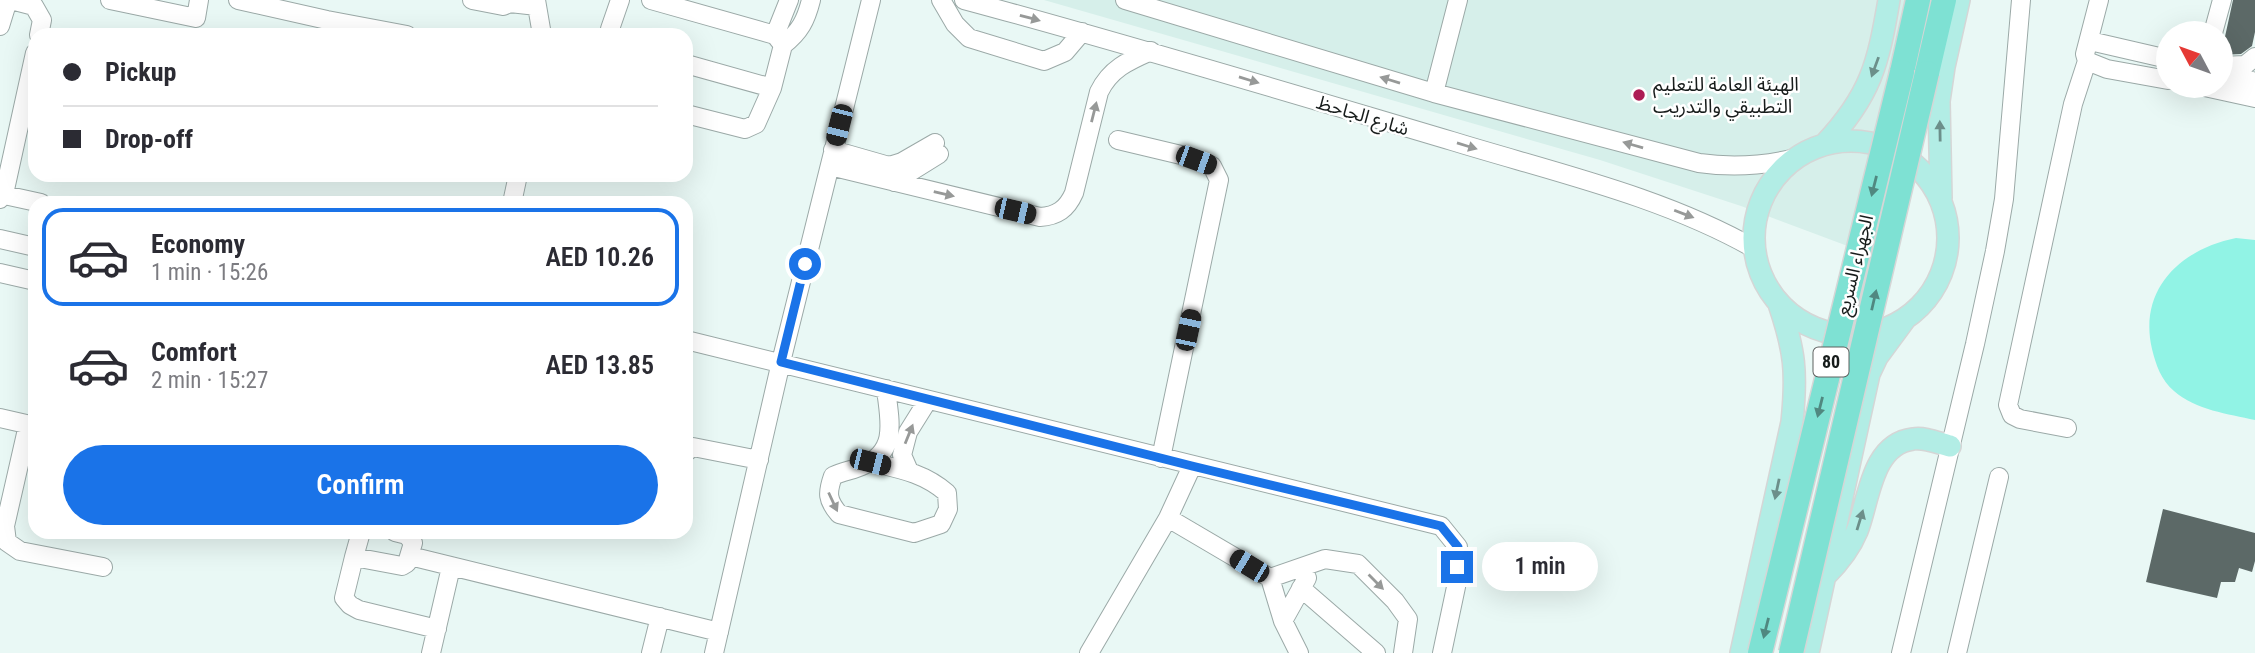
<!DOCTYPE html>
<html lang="en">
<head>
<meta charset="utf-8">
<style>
  body { margin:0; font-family:"Roboto Condensed","Noto Sans Arabic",sans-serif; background:#f2f2f3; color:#2b2b33; height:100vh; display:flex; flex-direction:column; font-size:26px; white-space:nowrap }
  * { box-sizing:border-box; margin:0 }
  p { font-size:23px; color:#7c7c81 }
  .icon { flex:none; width:38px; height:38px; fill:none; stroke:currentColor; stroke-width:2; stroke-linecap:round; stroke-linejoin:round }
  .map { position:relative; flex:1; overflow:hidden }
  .sheet { position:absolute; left:28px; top:196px; width:665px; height:343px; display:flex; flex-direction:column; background:#fff; border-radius:21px; box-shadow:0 7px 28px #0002 }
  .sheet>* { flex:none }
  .top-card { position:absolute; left:28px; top:28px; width:665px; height:154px; border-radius:21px; box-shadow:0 7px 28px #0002; display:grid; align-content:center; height:154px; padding:0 35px; background:#fff }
  .needle { width:46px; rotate:311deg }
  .controls { position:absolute; left:2156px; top:21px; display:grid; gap:14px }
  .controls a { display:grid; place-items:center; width:77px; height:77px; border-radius:50%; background:#fff; box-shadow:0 7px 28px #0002; font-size:35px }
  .end { position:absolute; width:32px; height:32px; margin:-16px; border:9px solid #1a73e8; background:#fff; box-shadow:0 0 0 4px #fff }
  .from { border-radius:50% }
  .bubble { position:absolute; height:49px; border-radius:24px; background:#fff; box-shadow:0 7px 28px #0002; font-size:23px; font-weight:600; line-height:49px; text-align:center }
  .car { position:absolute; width:21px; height:42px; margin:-21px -10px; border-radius:9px; box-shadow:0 0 5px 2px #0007; background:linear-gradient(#222 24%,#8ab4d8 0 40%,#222 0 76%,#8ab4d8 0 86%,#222 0) }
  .top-card b { display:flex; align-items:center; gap:24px; height:66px; font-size:26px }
  .top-card b+b { border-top:2px solid #e1e1e2 }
  .top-card i { width:18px; height:18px; background:#2b2b33 }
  ul { padding:12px 0 0; list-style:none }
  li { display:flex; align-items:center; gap:21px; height:98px; margin:0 14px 10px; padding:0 21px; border:4px solid transparent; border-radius:21px }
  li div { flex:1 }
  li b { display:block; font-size:26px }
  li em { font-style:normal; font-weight:600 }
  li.active { border-color:#1a73e8 }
  li>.icon { width:63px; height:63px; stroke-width:1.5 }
  .primary-button { display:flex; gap:14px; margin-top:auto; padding:14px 35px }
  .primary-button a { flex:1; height:80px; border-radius:42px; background:#1a73e8; color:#fff; font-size:28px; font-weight:600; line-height:80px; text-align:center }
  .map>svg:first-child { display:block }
  .built { fill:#d6efea }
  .green { fill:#91f3e5 }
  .building { fill:#5c6967 }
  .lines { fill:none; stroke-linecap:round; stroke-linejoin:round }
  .minor-casing { stroke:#9ba9a7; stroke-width:20 }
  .major-casing { stroke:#d5d6d6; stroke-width:24 }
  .highway-casing { stroke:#d5d6d6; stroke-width:27 }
  .minor { stroke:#fff; stroke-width:18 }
  .major { stroke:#b2ede5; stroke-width:21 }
  .highway { stroke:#7ee1d3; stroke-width:24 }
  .highway-bridge-casing { stroke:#d5d6d6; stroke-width:27; stroke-linecap:butt }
  .highway-bridge { stroke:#7ee1d3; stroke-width:24 }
  .oneway { fill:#979998 }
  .oneway2 { fill:#6c8f8a }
  .oneway3 { fill:#508880 }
  .route { stroke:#1a73e8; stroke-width:9 }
  .poi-dot { fill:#ad1d55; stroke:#fff; stroke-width:2.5 }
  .labels { text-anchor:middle; stroke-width:5; stroke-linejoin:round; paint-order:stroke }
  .shield { fill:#fff; stroke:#5d605f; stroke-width:2 }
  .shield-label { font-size:18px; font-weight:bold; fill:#171c1b }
  .poi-label { font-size:19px; fill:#171c1b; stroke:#fff; text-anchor:start }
  .street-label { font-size:19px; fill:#171c1b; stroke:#fff }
</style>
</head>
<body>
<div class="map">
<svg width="2255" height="653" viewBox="0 0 2255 653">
  <rect width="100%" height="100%" fill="#e9f8f5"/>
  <!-- built -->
  <path class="built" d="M1044 0H1930L1869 254 1741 206 1600 160Z"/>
  <!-- green -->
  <path class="green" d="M2236 238 2255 240V420C2228 414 2196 410 2174 391 2161 380 2156 365 2152 349 2138 289 2181 249 2236 238Z"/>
  <!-- building -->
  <path class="building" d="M2233 0H2255V32L2252 46 2241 54 2221 55Z
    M2163 509 2255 533V561L2252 572 2239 568 2235 582H2221L2217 598 2146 582Z"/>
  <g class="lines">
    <!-- minor casing -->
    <g class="minor-casing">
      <path id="minor" d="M11 0 34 6 42 20 39 35
        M110 0 196 18 199 0
        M238 0 327 20 407 35
        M472 0 503 6 510 3 537 6
        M536 0 542 35
        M651 0 775 35 783 45 772 88 756 124 745 129 686 114
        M941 0 955 24 969 38 1044 61 1065 52 1082 32
        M964 0C1128 44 1290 93 1452 141 1553 172 1662 196 1755 249
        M1125 0 1434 93 1699 163C1733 168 1763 166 1796 158
        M2099 0 2085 54 2087 61 2107 69 2168 80
        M0 26 8 0
        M2213 33 2222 0
        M610 35V29L620 0
        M775 35 789 0
        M2090 41 2168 59
        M783 45C800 32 806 20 811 0
        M686 64 772 88
        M2221 66 2245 65 2255 57
        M2221 72 2255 82
        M2200 86 2255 98
        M1434 93 1458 0
        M1118 140 1181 155 1212 166 1219 180 1161 458
        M833 150 889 166 902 162 935 143
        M830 166 1040 217C1057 216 1067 209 1074 193L1099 92C1110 69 1128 61 1151 51
        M894 182 939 154
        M0 194 41 203
        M0 199 4 194 35 53
        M512 203 518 175
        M0 239 35 247
        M0 273 35 281
        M686 340 1441 526 1458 547 1456 587 1442 653
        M0 418 35 426
        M28 425 5 526 7 542 20 551 103 567
        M2067 428 2020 419 2012 415 2008 405 2073 104 2087 61
        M686 452 693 447 759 460
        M870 462C900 469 924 473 947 493L948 509 941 524 914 533 839 514C827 500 827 493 833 476 844 471 854 470 864 465 899 451 889 418 886 389
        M909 471 902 455 908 432 928 400
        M1168 518 1270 578 1283 621 1299 653
        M361 532 354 557 402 566 407 563 413 543 407 535 395 532
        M410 556 719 632
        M354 557 344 598 350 605 359 610 437 629
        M1270 578 1325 559 1358 564 1395 601 1408 619 1403 653
        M1301 588 1376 653
        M1283 621 1307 578
        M431 653 451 567
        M651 653 660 617
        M714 653 781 362 871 0
        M1089 653 1168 518 1192 466
        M1901 653 1975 344 1995 251 2004 199 2021 0
        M1957 653 1999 477"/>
    </g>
    <!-- major casing -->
    <g class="major-casing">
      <path id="major" d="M1754 238a97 97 0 1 1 194 0a97 97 0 1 1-194 0Z
        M1825 144C1871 95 1878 64 1889 0
        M1941 198 1939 101 1944 67 1959 0
        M1826 575C1839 562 1850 548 1857 531 1869 501 1871 444 1913 439 1925 437 1938 443 1950 446
        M1741 653 1792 422C1797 373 1795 351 1779 304
        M1808 653 1869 374 1877 357 1905 319"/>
    </g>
    <!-- highway casing -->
    <g class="highway-casing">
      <path id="highway" d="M1902 72 1918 0
        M1927 73 1944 0"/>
    </g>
    <!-- minor -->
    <use href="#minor" class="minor"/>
    <!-- major -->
    <use href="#major" class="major"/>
    <!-- highway -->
    <use href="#highway" class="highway"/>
    <!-- highway-bridge casing -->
    <g class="highway-bridge-casing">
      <path id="highway-bridge" d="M1760 653 1902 72
        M1791 653 1927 73"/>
    </g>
    <!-- highway-bridge -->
    <use href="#highway-bridge" class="highway-bridge"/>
  </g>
  <!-- one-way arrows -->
  <defs><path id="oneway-solid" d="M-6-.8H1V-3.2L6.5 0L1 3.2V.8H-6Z" transform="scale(1.75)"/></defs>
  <g class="oneway">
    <use href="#oneway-solid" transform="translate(1030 18) rotate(15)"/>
    <use href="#oneway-solid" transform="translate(1249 80) rotate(17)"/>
    <use href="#oneway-solid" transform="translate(1390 80) rotate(-163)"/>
    <use href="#oneway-solid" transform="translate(1094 112) rotate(-76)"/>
    <use href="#oneway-solid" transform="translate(1633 145) rotate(-164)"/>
    <use href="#oneway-solid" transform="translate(1467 146) rotate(17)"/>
    <use href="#oneway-solid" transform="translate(944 194) rotate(13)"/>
    <use href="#oneway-solid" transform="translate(1684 214) rotate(21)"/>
    <use href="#oneway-solid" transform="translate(909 434) rotate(-68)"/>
    <use href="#oneway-solid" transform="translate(833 502) rotate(65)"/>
    <use href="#oneway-solid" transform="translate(1376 582) rotate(45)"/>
  </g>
  <g class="oneway2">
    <use href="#oneway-solid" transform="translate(1875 67) rotate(110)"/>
    <use href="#oneway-solid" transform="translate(1940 131) rotate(-91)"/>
    <use href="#oneway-solid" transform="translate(1777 489) rotate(102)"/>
    <use href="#oneway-solid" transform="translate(1860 520) rotate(-73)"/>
  </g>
  <g class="oneway3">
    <use href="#oneway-solid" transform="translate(1874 186) rotate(104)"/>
    <use href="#oneway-solid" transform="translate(1874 300) rotate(-77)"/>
    <use href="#oneway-solid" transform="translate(1820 407) rotate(104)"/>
    <use href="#oneway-solid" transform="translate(1766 628) rotate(104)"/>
  </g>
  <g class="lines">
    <!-- route -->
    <path class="route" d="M805 264 781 362 1192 466 1441 526 1458 547 1457 567"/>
  </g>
  <!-- markers -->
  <circle class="poi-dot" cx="1639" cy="95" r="7"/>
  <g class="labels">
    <!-- shield labels -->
    <rect class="shield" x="1813.5" y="347.5" width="35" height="29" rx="5"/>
    <g class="shield-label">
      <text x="1831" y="368">80</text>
    </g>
    <!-- poi labels -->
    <g class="poi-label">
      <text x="1653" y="91">الهيئة العامة للتعليم<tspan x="1653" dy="22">التطبيقي والتدريب</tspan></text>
    </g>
    <!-- street labels -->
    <g class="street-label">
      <text transform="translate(1363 115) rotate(17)" y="7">شارع الجاحظ</text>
      <text transform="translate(1854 265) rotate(-76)" y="7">الجهراء السريع</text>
    </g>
  </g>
</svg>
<div class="controls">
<a><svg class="needle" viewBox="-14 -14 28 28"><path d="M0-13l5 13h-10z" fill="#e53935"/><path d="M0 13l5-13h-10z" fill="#7c7c81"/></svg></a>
</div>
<i class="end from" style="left:805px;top:264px"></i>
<i class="end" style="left:1457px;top:567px"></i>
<div class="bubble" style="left:1482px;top:542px;width:116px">1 min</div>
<i class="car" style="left:839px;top:125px;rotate:194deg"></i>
<i class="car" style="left:1196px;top:160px;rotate:110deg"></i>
<i class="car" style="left:1015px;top:211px;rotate:103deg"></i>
<i class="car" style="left:1188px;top:330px;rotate:12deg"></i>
<i class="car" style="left:870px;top:462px;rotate:104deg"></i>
<i class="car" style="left:1249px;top:566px;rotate:301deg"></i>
<div class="top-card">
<b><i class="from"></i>Pickup</b>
<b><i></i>Drop-off</b>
</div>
<section class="sheet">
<ul>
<li class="active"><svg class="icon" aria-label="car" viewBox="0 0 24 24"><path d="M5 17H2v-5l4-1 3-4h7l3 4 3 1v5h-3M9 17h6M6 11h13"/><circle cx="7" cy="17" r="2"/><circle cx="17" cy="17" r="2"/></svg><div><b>Economy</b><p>1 min · 15:26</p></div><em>AED 10.26</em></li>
<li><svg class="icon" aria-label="car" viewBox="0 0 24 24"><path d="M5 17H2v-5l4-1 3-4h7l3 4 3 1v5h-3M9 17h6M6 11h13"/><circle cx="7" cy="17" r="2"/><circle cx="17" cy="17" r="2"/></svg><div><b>Comfort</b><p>2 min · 15:27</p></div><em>AED 13.85</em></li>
</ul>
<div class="primary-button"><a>Confirm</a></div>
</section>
</div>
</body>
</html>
